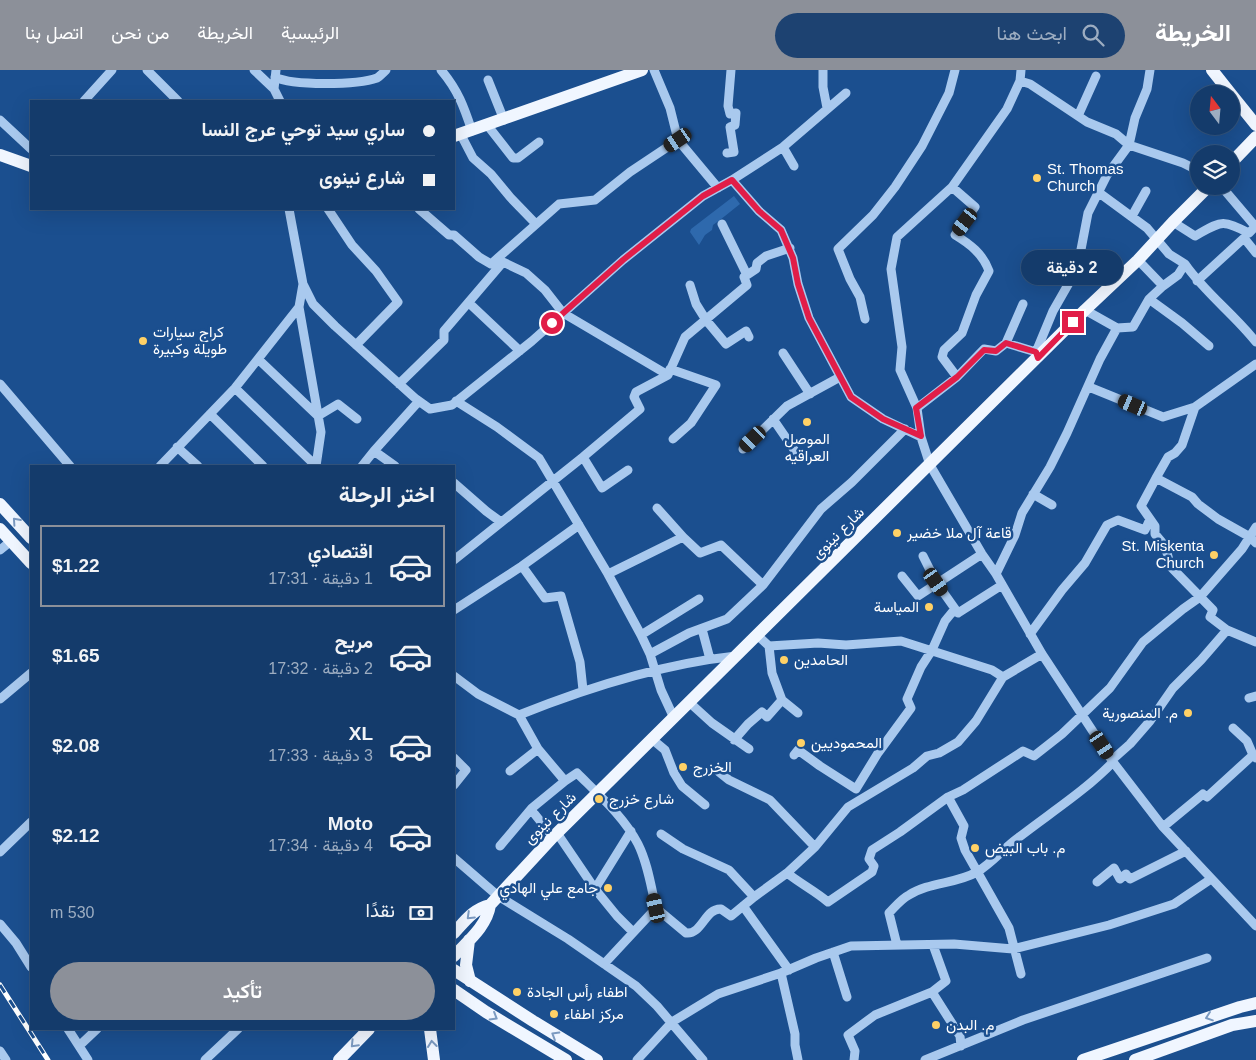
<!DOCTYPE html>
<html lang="ar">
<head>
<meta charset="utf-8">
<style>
  body { margin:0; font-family:Arial,Vazirmatn,sans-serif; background:#1d4271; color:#f1f3f6; direction:rtl; height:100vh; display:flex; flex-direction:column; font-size:19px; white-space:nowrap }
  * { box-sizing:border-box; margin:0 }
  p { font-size:16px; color:#9dadc1 }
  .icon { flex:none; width:28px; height:28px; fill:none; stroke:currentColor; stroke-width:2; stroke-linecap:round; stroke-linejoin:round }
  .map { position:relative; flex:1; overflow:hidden; direction:ltr }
  .drawer { position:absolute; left:30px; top:395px; width:425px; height:565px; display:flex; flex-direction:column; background:#143b6b; border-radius:0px; box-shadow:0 5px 20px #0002,0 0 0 1px #33557e; direction:rtl }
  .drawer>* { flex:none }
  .guide { position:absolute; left:30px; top:30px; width:425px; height:110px; border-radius:0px; box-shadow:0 5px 20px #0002,0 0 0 1px #33557e; direction:rtl; display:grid; align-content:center; height:110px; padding:0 20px; background:#143b6b }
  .needle { width:32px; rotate:344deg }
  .fabs { position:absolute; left:1190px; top:15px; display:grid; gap:10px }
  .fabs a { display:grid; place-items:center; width:50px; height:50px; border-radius:50%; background:#143b6b; box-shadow:0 5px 20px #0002,0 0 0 1px #33557e; font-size:25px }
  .end { position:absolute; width:22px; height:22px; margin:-11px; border:6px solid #e11d48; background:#fff; box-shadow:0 0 0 2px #fff }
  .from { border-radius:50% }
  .bubble { position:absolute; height:35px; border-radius:18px; background:#143b6b; box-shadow:0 5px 20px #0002,0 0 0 1px #33557e; font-size:16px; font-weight:600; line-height:35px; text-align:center; direction:rtl }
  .car { position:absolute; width:15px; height:30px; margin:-15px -8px; border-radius:6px; box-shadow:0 0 4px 1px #0007; background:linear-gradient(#222 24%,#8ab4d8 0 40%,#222 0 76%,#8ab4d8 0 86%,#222 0) }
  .guide b { display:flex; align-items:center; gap:18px; height:48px; font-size:19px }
  .guide b+b { border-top:1px solid #33557e }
  .guide i { width:12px; height:12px; background:#f1f3f6 }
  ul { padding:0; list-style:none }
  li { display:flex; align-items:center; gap:15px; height:82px; margin:0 10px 8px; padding:0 10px; border:2px solid transparent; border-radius:0px }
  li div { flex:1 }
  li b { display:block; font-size:19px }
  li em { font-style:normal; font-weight:600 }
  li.current { border-color:#8c9099 }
  li>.icon { width:45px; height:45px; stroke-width:1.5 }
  h2 { padding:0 20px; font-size:22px; line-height:60px }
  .pay { display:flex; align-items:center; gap:12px; height:55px; padding:0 20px; font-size:19px }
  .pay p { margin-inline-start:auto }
  .button { display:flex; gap:10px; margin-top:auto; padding:10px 20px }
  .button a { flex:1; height:58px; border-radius:30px; background:#8c9099; color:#fff; font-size:20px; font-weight:600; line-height:58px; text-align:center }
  header { display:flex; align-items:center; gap:30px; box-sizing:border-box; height:70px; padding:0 25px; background:#8c9099; color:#fff }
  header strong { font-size:24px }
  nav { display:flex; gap:28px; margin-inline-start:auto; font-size:18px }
  .search { width:350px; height:45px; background:#1d4271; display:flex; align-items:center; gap:12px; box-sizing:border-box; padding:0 18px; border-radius:28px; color:#9dadc1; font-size:19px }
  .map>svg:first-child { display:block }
  .green { fill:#2e69ad }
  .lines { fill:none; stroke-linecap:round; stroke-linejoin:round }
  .minor { stroke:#a9c9ee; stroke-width:9 }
  .major { stroke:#f0f6ff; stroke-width:12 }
  .rail-casing { stroke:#fff; stroke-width:5 }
  .rail { stroke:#1b4f8f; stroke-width:3; stroke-dasharray:9; stroke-linecap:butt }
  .oneway { stroke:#7b9ac1 }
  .route { stroke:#e11d48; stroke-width:6 }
  .poi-dot { fill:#ffd166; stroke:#1b4f8f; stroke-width:2 }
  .labels { text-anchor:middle; stroke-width:5; stroke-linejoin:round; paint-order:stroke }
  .poi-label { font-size:15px; fill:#fff; stroke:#1b4f8f; text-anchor:start }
  .street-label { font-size:15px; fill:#fff; stroke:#1b4f8f }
</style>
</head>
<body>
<header>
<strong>الخريطة</strong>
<div class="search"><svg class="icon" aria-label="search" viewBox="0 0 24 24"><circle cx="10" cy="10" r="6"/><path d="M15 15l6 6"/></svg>ابحث هنا</div>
<nav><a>الرئيسية</a><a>الخريطة</a><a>من نحن</a><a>اتصل بنا</a></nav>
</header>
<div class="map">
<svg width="1256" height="990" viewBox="0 0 1256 990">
  <rect width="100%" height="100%" fill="#1b4f8f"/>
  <!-- green -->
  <path class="green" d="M734 126 740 134C731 141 723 148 713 155L712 160 705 165 699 175 690 162 691 159Z"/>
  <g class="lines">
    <!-- minor -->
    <path class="minor" d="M147 0 178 31
      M254 0 274 19
      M276 0 274 19 280 31
      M441 0C458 20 464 37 472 61
      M654 0 670 38 678 70
      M823 0V17L827 38
      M1021 0 1020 11 1007 39 952 117 897 167 891 199 902 277 900 300 917 338 921 367 930 395 982 484 996 504 1042 584 1113 692 1163 757 1256 856
      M275 7C292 16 358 15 377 8 380 6 383 3 386 0
      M488 10 504 50
      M1020 11 1030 14 1087 52 1116 64 1129 75 1183 93 1199 101
      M84 31 112 0
      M1078 46 1096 6
      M0 50 31 79
      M488 56 513 88H518L539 72
      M461 65 473 88 491 104 510 127 536 154
      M783 77 794 96
      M727 83 734 82 730 57 735 55 736 43 730 44 728 36 731 0
      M732 110 759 141 781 160 793 188 798 214 809 248 851 327 883 349 921 367
      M1221 116 1255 156
      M1098 122 1147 158 1169 184 1185 194 1178 205 1163 216 1138 190
      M289 139 303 214 299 237 321 362 316 396
      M328 139 352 175 376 201 398 232 356 275
      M419 139 449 165H454L479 187 491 194 503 192 526 203 545 220 563 243 668 305
      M1132 146 1146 121
      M1173 152 1195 166C1222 151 1221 149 1249 163L1256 156
      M722 154 747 205
      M491 194 559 134 595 130 630 102 678 70 718 118
      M1185 194C1205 223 1234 244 1256 272
      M1197 211 1244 168 1256 183
      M303 214 313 234 335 256 416 329 430 339 452 335 532 271 623 190 703 126 732 110 783 77 846 23
      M690 215 696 234 706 250 726 274 746 261 749 267
      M1163 216 1149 229 1182 253 1209 276
      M469 233 520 281
      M865 249 860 227 850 209 838 179 873 145 895 117 922 76 949 23 955 0
      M1117 258 1133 257 1149 229
      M1006 273 1036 282 1037 286
      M1036 282 1053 241 1069 213 1079 190 1088 143 1107 105 1129 75 1135 48 1147 19 1150 0
      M783 283 810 324
      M258 289 318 346 338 334 357 349
      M670 299 716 315 691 353 673 369
      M957 307 984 279 996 281 1006 273 1023 234
      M0 314 70 396
      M399 314 444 270V261L503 192
      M1089 317 1163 347 1195 337 1182 375 1175 383 1168 387 1156 408
      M235 318 316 396
      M456 331 497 357 539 388 608 504 641 565 650 584 661 620 674 648
      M1195 337 1256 294
      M917 338 957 307 942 287 944 280 962 263 976 225 989 201C983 184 970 174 955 165L975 137 952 117
      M210 344 263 396
      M773 349 795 381
      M177 377 198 396
      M743 379 787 336 840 307
      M583 387 602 418 628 400
      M160 396 235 318 299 237
      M362 396 374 381
      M395 396 374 381 419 331
      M454 413 486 441 501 452
      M1033 424 1052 435
      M579 455 522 496 545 528 561 526 580 592 583 620
      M683 467 700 483 721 475 763 515
      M0 480 11 471
      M923 486 936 512 958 543
      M454 490 583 387 640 339 634 327 636 322 668 305 685 267 747 215 744 207 756 199 757 193 766 186 790 178
      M608 504 683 467 657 438
      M996 504 1015 465 1022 443 1050 397 1067 363 1100 289 1117 258 1085 240
      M902 506 918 526 982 484
      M454 540 522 496
      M702 559 710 589
      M1227 560 1210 547 1213 540 1171 497 1165 476 1155 464V456L1141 436 1156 408 1192 427 1198 434 1218 449 1250 467 1256 473
      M1030 564 1062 520 1085 493 1107 455 1118 450 1145 460 1150 449
      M641 565 699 529
      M757 565 769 576 818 573 846 575 901 571 992 600 1003 607
      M769 576 772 603 782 630 798 643
      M650 584 689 563 727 549 763 515 821 439 852 412 905 359
      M454 606 478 624 519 645C589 617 661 594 736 586
      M1249 628 1256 626
      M0 629 31 603
      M690 633 712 653 749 679
      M519 645 538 679 565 711 577 703C599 725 624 747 638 774 648 794 651 817 656 838L604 894
      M1233 658 1247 671 1253 685 1256 688
      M653 670 665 680 674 703 682 716 705 735
      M734 670 748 654 762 642 767 647 782 630
      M794 685 798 680 820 696 856 719 878 683 911 638 907 629 921 597 932 580 945 551 954 540 958 543 1002 515
      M454 688 466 700 454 715
      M1112 690 1130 674 1150 651 1173 618 1201 590 1227 560 1256 572
      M510 701 538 679
      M719 702 729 710 770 730 815 777
      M948 727 963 720 1023 681 1034 686 1062 664 1110 618 1143 572 1183 539 1200 527 1242 479 1256 457
      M1163 757 1203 724 1207 727 1253 685
      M557 763 595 819 631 761
      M661 764 683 779 729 800 754 827
      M553 767 533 742 532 738 565 711
      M500 776 532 738
      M0 782 31 752
      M454 788 498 826 568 869 636 916 657 936 703 990
      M787 803 815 777 848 737 913 698 927 686 939 683 958 672 976 651 1003 607 1042 584
      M1097 812 1114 798 1120 809 1126 804 1130 809 1186 781
      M595 819 617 846 633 862
      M743 836 789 900
      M656 838 686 863C702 865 705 838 721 839L731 846 754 827 787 803C801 814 815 821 828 832L872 802 874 796 869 789 872 780 900 762 948 727 964 756 961 768 965 780 1009 858 1021 904
      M0 854 16 873 31 897
      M897 875 889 843C895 837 901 829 909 825 929 812 956 814 977 802 992 793 1004 778 1018 768 1050 743 1085 721 1113 692
      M933 875 946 911 932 922 960 966 961 976
      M833 882 847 927
      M781 903 795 964V975L798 990
      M68 959 88 990
      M79 976 97 959
      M0 981 6 990
      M205 990 238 959
      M637 990 672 952 718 924 781 903 816 888 851 876 954 874 1013 879 1109 855 1174 834 1211 809
      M854 990 855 981 848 965 875 945 932 922
      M925 990 1023 950 1207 888"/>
    <!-- major -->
    <path class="major" d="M1212 0 1231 24
      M1231 24 1256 55
      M454 66 642 0
      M0 85 31 96
      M1231 93 1256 67
      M0 434 31 468
      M0 459 31 493
      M454 863C465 851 473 839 490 835L553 767 1085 240 1138 190 1173 152 1209 116
      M469 870 466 895 470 911
      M454 886C468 871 487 856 490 835
      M454 900 533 951 597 990
      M454 920 486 942 566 990
      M430 959 434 990
      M339 990 369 959
      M1083 990 1240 937 1256 933
      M1135 990 1232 955 1256 951"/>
    <!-- rail casing -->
    <g class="rail-casing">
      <path id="rail" d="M0 915 48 990"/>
    </g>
    <!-- rail -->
    <use href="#rail" class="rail"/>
  </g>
  <!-- one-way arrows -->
  <defs><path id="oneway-chevron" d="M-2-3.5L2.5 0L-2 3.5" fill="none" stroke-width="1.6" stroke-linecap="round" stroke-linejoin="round" transform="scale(1.25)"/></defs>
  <g class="oneway">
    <use href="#oneway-chevron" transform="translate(16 451) rotate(-132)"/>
    <use href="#oneway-chevron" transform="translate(470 846) rotate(136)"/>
    <use href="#oneway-chevron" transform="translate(494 947) rotate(31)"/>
    <use href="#oneway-chevron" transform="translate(1209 947) rotate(161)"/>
    <use href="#oneway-chevron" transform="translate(555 965) rotate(-149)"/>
    <use href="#oneway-chevron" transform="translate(354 974) rotate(134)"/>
    <use href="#oneway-chevron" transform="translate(432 974) rotate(-97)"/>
  </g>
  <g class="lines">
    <!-- route -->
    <path class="route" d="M552 253 623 190 703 126 732 110 759 141 781 160 793 188 798 214 809 248 851 327 883 349 921 366 916 338 957 307 984 280 996 281 1006 273 1036 282 1038 288 1073 252"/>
  </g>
  <!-- markers -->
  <g class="poi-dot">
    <circle cx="1037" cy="108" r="5"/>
    <circle cx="143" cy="271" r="5"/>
    <circle cx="807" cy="352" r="5"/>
    <circle cx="897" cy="463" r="5"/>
    <circle cx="1214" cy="485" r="5"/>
    <circle cx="929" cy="537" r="5"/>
    <circle cx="784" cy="590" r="5"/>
    <circle cx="1188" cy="643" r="5"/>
    <circle cx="801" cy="673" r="5"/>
    <circle cx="683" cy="697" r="5"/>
    <circle cx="599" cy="729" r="5"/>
    <circle cx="975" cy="778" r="5"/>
    <circle cx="608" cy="818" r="5"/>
    <circle cx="517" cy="922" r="5"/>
    <circle cx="554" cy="944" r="5"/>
    <circle cx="936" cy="955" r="5"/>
  </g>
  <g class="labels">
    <!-- poi labels -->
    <g class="poi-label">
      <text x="1047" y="104">St. Thomas<tspan x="1047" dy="17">Church</tspan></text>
      <text x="153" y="267">كراج سيارات<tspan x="153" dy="17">طويلة وكبيرة</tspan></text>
      <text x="807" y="374" text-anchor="middle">الموصل<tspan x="807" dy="17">العراقيه</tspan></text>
      <text x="907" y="468">قاعة آل ملا خضير</text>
      <text x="1204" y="481" text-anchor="end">St. Miskenta<tspan x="1204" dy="17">Church</tspan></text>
      <text x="919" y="542" text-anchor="end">المياسة</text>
      <text x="794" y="595">الحامدين</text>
      <text x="1178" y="648" text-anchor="end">م. المنصورية</text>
      <text x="811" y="678">المحموديين</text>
      <text x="693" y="702">الخزرج</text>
      <text x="609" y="734">شارع خزرج</text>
      <text x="985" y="783">م. باب البيض</text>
      <text x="598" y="823" text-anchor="end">جامع علي الهادي</text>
      <text x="527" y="927">اطفاء رأس الجادة</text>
      <text x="564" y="949">مركز اطفاء</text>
      <text x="946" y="960">م. البدن</text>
    </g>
    <!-- street labels -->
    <g class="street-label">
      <text transform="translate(838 463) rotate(-45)" y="5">شارع نينوى</text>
      <text transform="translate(550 748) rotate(-45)" y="5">شارع نينوى</text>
    </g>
  </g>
</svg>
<div class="fabs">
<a><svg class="needle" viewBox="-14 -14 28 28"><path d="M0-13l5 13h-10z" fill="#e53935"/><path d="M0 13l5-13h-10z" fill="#9dadc1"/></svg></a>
<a><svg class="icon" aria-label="layers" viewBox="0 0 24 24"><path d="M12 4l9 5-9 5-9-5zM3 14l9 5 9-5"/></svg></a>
</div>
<i class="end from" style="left:552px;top:253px"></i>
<i class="end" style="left:1073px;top:252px"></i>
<div class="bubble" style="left:1021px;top:180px;width:102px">2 دقيقة</div>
<i class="car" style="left:678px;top:70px;rotate:236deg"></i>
<i class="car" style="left:965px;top:152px;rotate:217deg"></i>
<i class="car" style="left:1133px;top:335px;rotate:293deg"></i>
<i class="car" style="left:753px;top:369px;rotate:226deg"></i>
<i class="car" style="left:936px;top:512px;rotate:145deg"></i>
<i class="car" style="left:1102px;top:675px;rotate:146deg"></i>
<i class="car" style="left:656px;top:838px;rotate:347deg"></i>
<div class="guide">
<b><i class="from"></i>ساري سيد توحي عرج النسا</b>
<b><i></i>شارع نينوى</b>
</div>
<section class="drawer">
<h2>اختر الرحلة</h2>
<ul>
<li class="current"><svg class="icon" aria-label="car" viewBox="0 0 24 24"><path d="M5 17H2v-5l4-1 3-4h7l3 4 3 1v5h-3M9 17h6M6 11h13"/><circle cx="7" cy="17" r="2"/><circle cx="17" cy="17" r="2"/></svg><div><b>اقتصادي</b><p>1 دقيقة · 17:31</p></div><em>$1.22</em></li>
<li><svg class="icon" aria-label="car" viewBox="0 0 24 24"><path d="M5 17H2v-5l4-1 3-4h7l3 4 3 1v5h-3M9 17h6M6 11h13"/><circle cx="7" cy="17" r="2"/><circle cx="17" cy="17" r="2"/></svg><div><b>مريح</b><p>2 دقيقة · 17:32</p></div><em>$1.65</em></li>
<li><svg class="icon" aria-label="car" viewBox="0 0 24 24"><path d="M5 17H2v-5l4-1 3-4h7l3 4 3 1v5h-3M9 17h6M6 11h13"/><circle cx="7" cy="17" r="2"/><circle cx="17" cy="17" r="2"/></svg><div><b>XL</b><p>3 دقيقة · 17:33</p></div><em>$2.08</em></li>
<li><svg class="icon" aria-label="car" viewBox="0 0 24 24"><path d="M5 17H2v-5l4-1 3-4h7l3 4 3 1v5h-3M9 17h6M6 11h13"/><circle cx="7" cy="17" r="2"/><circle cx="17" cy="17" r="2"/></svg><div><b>Moto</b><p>4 دقيقة · 17:34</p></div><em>$2.12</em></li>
</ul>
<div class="pay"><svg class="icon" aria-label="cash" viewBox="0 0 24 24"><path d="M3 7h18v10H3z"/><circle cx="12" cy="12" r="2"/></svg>نقدًا<p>530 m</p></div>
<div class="button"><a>تأكيد</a></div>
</section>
</div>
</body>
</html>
